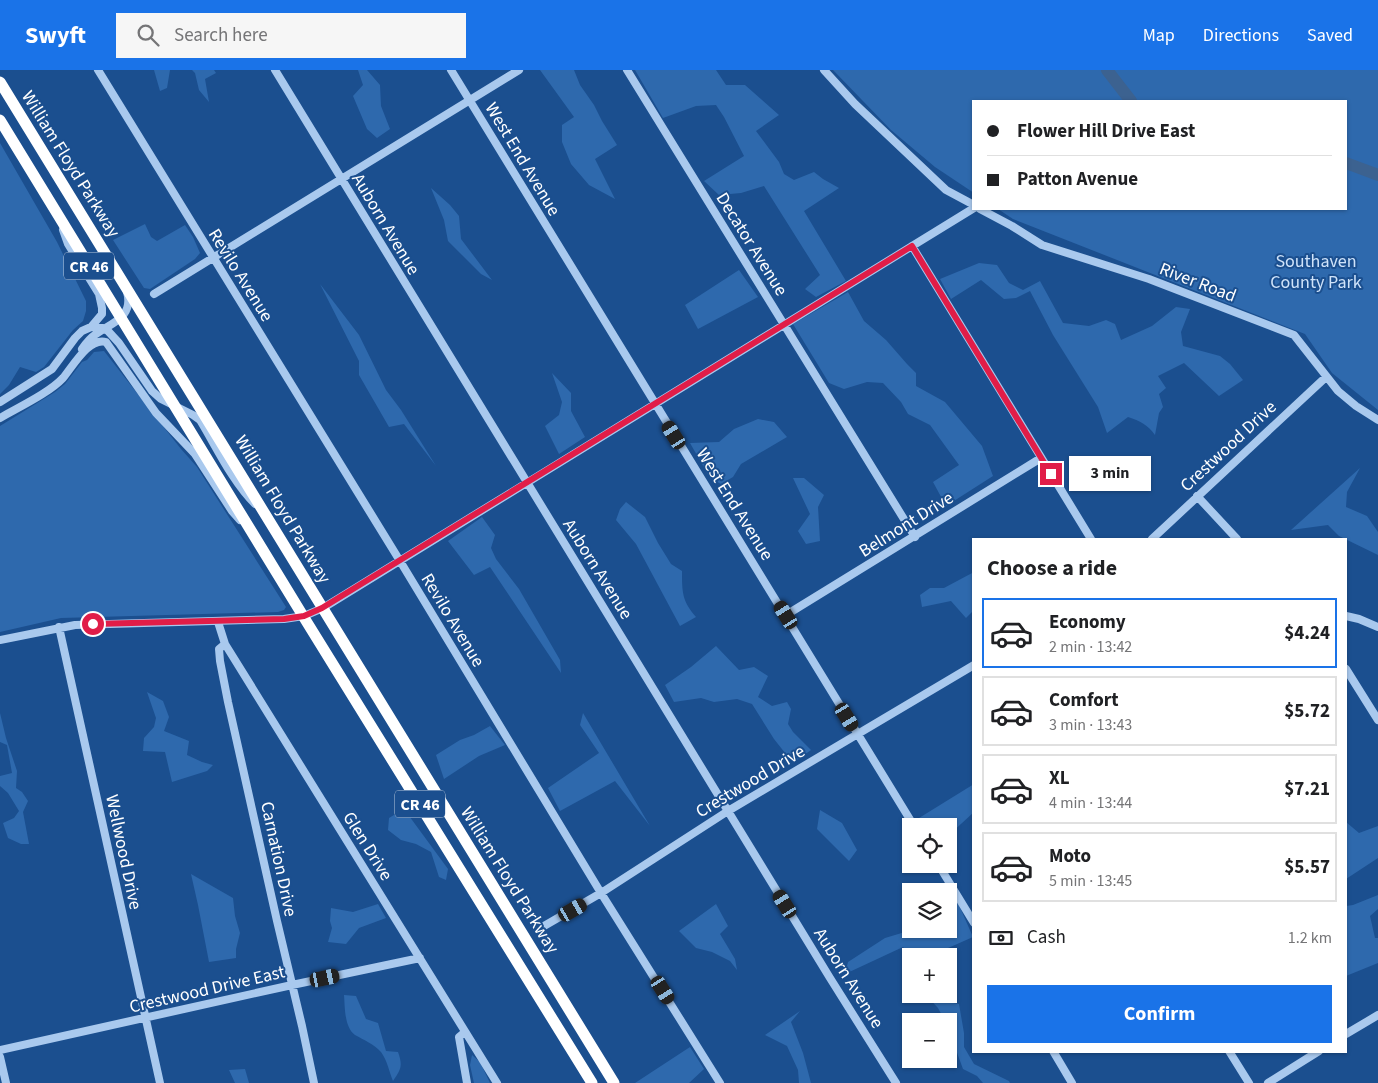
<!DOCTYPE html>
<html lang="en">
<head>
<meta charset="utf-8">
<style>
  body { margin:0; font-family:"Source Sans 3",sans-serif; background:#f6f6f6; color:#202124; height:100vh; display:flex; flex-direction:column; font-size:19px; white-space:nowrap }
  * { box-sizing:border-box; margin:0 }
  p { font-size:16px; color:#757577 }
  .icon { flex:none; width:28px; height:28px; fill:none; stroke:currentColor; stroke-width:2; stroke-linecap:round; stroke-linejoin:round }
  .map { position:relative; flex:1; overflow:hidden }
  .side { position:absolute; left:972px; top:468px; width:375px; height:515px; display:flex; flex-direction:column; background:#fff; border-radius:0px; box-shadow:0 1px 4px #0004 }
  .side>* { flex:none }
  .banner { position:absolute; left:972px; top:30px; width:375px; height:110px; border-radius:0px; box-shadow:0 1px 4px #0004; display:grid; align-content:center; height:110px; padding:0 15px; background:#fff }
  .fabs { position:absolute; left:902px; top:748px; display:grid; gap:10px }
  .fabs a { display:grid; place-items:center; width:55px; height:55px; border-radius:0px; background:#fff; box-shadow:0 1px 4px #0004; font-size:25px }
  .end { position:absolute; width:22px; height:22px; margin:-11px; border:6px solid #e11d48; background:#fff; box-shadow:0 0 0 2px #fff }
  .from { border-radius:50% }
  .bubble { position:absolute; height:35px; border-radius:0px; background:#fff; box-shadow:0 1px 4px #0004; font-size:16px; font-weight:700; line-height:35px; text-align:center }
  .car { position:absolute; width:15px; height:30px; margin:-15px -8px; border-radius:6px; box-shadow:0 0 4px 1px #0007; background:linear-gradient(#222 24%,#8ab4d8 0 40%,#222 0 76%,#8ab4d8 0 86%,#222 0) }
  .banner b { display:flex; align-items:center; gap:18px; height:48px; font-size:19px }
  .banner b+b { border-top:1px solid #e0e0e0 }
  .banner i { width:12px; height:12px; background:#202124 }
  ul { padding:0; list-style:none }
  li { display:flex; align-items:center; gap:15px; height:70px; margin:0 10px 8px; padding:0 5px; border:2px solid #e0e0e0; border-radius:0px }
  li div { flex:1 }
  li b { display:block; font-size:19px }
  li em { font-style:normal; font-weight:700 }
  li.active { border-color:#1a73e8 }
  li>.icon { width:45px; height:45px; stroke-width:1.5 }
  h2 { padding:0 15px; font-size:22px; line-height:60px }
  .pay { display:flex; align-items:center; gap:12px; height:55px; padding:0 15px; font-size:19px }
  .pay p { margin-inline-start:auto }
  .cta { display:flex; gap:10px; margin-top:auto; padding:10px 15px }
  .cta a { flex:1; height:58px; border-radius:0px; background:#1a73e8; color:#fff; font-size:20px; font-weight:700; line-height:58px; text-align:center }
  header { display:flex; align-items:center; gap:30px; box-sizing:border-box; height:70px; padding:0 25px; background:#1a73e8; color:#fff }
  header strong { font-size:24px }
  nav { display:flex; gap:28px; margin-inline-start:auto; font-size:18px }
  .search { width:350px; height:45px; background:#f6f6f6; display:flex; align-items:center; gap:12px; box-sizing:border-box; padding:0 18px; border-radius:0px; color:#757577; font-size:19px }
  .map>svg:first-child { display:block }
  .green { fill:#2e69ad }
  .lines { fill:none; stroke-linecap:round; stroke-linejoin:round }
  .river { stroke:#3c6290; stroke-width:12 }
  .minor { stroke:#a9c9ee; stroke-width:8 }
  .highway { stroke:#fff; stroke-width:11 }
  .route { stroke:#e11d48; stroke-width:6 }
  .labels { text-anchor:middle; stroke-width:4; stroke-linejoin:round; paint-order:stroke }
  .shield { fill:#1b4f8f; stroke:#bbcadd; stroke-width:1 }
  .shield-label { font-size:16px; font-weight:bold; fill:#fff }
  .street-label { font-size:18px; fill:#fff; stroke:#1b4f8f }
  .park-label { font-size:18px; fill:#cfe3fa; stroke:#1b4f8f }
</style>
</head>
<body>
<header>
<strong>Swyft</strong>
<div class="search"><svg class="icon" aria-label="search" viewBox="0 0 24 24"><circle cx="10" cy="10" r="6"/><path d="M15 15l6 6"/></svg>Search here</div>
<nav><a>Map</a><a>Directions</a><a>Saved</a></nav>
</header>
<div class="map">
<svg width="1378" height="1013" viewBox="0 0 1378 1013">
  <rect width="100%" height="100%" fill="#1b4f8f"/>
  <!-- green -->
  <path class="green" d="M154 0H170L167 18 160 21Z
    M192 0H214L216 3 205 9 209 32 199 20 195 3Z
    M358 0H367L380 15 381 36 390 59 377 68 367 59 353 26 363 15Z
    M540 0H574L580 15 594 35 602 51 617 75 595 89 615 129 589 115 571 94 562 72V55L574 47Z
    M635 0H716L726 15H745L779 45 756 61 779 92 784 104 794 110 814 102 823 109 839 118 804 141 846 211 816 227 805 219 820 205 764 116 741 123 719 125 704 111 744 86 724 47 716 35 696 36 663 48Z
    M833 0H1378V340L1332 303 1305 264 1013 149 998 139H1346V31H974V123L935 97 891 60Z
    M0 73 57 172 86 231V241L83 251 73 260 44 297 36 302 20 297 9 315 0 324Z
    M431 118 450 135 459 146 461 169 492 210 481 204 448 171 444 150Z
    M145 154 151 167 157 171 185 155 193 167 200 183 195 189 150 219 144 218 113 170Z
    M979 193 997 195 1009 213 1023 220 1040 211 1063 253 1089 256 1106 250 1115 254 1121 270 1152 256 1176 237 1190 239 1181 262 1183 276 1220 286 1230 294 1243 310 1219 326 1184 293 1158 306 1166 318 1159 324 1163 337 1159 343 1155 365C1148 355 1140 351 1128 347L1107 363 1098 337 1053 265 1030 221 1016 228 1004 229 981 210 951 229 940 209Z
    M739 200 758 227 698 259 685 235Z
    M320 214 359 265 386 320 401 340 436 396 404 354 389 357 359 305V291Z
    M848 222 864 251 886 270 907 294 916 303V316L945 332 982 376 993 406 946 436 933 412 959 395 930 355 908 344 901 332 883 313 867 312 844 319 829 313 793 254Z
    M104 281 181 379 197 397 286 537 284 540 278 542 61 548 0 562V356L55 322 65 314 82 292 87 290 94 282Z
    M552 303 571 323V341L585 367 559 384 545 356 559 345 562 332Z
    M758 349 774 352 787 367 741 394 733 407 721 414 710 408 690 373 719 372 734 359Z
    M1360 398 1347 422 1346 437 1367 446 1378 462V485L1339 466 1328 455 1291 460Z
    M793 408H804L824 425 818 437 820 471 806 474 798 461 810 444Z
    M626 432 645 447 658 473 671 494 682 501C682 522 682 531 696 547L680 556 636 474 616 450 620 439Z
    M482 447 495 465 491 478 496 489 519 519 560 590 561 603 490 497 474 505 448 471Z
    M974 502V540L966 548 951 531 922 537 920 525 930 518H944Z
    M716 576 739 600 754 597 768 606 758 627 772 636 787 632 791 639 788 654 793 662 811 680 793 693 774 669 752 634 737 629 714 632 701 628 674 632 665 615 691 597Z
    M147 622 163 631 169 647 164 661 189 671 187 685 202 692 213 695 207 701 172 712 165 682 143 681 144 668 154 657 156 648Z
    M0 643 6 668 17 701 16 718 22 722 28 731 23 742 29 774H21L8 768 3 753 14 748 19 741 8 723 0 716V706L12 703 7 675 0 672Z
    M583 643 650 756 615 711 560 741 548 718 599 683 580 655Z
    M490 656 505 675 479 686 444 709 436 685 460 670 474 665Z
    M974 714V742L949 765V756H924L919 748Z
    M404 739 448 799 446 810 439 807 431 782 416 774 401 770 388 760 389 748Z
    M820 740 842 753 857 780 849 791 817 759Z
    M1346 752 1359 763 1378 756V788L1346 809Z
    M191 804 233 828 235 846 240 863 236 879V888L209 892 198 835Z
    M1378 825V839L1370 846 1375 868H1378V893L1346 906V836L1353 835Z
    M958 833 973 867 939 882 936 886H912L903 877 845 904 848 892 885 868 915 859H949V838Z
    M378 834 386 848 359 858 346 874 328 872 332 858 330 851 331 838 353 842Z
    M716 834 728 856 720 864 735 889 737 900 730 891 712 882 696 878 679 861Z
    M925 924H941L948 932 959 934 964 963V977L974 994 1009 1011 1010 1013H983L977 1006 963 999 949 961V951H945L938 938Z
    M344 925 356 926 366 949 378 953 386 981 398 982C403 996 401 999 393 1011 389 1001 387 990 381 982 374 974 364 970 355 965 344 957 345 936 344 925Z
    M800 941 791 952 803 983 811 1013H799L798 1000 787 976 765 965Z
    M690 977 704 999 689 1013H635Z
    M472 985 480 992 490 1013H474L470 995Z
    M245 999 249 1013H235L229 1000Z"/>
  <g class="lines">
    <!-- river -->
    <path class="river" d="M1107 0 1131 31
      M1346 93 1378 105"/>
    <!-- minor -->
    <path class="minor" d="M98 0 400 491 601 823 720 1013
      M275 0 830 908 896 1013
      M451 0 914 756
      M627 0 915 467
      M824 0 855 34 946 120 974 135
      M980 139 1012 156 1042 175 1149 209 1294 265 1338 321 1356 336 1378 350
      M912 176 1091 469
      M154 224 519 0
      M91 257 103 258 108 261 119 273 152 321 161 329 193 345 200 350C217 378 232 411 255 434
      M82 279C86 273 90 268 96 264 112 253 134 247 127 222
      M0 332 52 299 75 268 82 261 91 257 102 244V238L99 224 68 174 63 160
      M0 348C19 337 49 323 63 308 73 296 89 267 106 272L156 343 195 384 232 441 240 450
      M1197 426 1237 469
      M1152 469 1326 307
      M786 545 1041 388
      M1346 546 1359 549 1378 557
      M218 552 225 574 230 582 497 1013
      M59 557 160 1013
      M0 570 75 555 284 549 304 546 323 538 974 138
      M225 574 219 579 220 591 228 632 277 851 302 956 314 1013
      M1346 599 1378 650
      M938 794 974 853
      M544 856 601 823 728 741 974 595
      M465 962 459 967 467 1013
      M1346 964 1378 945
      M0 980 292 915 420 888
      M1053 981 1072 1013
      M1229 981 1249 1013
      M0 987 6 1013
      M1268 1013 1319 981"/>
    <!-- highway -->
    <path class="highway" d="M0 12 614 1013
      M0 50 308 554 592 1013"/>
  </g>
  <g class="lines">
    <!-- route -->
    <path class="route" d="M93 554 284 549 304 546 322 538 912 176 1051 404"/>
  </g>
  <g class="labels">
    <!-- shield labels -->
    <g class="shield">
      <rect x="64" y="182.5" width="50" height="27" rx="4"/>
      <rect x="395" y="720.5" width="50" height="27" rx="4"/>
    </g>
    <g class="shield-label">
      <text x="89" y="202">CR 46</text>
      <text x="420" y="740">CR 46</text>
    </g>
    <!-- street labels -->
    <g class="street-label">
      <text transform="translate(523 89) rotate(59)" y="6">West End Avenue</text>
      <text transform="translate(71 94) rotate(58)" y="6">William Floyd Parkway</text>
      <text transform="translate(386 154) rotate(59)" y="6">Auborn Avenue</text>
      <text transform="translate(752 174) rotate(58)" y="6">Decator Avenue</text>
      <text transform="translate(241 205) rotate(58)" y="6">Revilo Avenue</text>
      <text transform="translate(1198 212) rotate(21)" y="6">River Road</text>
      <text transform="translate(1228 376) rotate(-43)" y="6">Crestwood Drive</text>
      <text transform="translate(735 434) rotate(58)" y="6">West End Avenue</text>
      <text transform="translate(283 439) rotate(59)" y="6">William Floyd Parkway</text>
      <text transform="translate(906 454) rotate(-32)" y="6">Belmont Drive</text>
      <text transform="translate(598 499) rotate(58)" y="6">Auborn Avenue</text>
      <text transform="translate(453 550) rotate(59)" y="6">Revilo Avenue</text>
      <text transform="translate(750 711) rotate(-31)" y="6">Crestwood Drive</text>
      <text transform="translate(368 776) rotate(58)" y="6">Glen Drive</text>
      <text transform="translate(124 782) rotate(78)" y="6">Wellwood Drive</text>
      <text transform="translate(279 789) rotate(78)" y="6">Carnation Drive</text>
      <text transform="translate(510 810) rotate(58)" y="6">William Floyd Parkway</text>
      <text transform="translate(849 908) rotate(58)" y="6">Auborn Avenue</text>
      <text transform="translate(207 919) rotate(-13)" y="6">Crestwood Drive East</text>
    </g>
    <!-- park labels -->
    <g class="park-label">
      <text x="1316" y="197">Southaven<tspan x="1316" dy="21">County Park</tspan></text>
    </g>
  </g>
</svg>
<div class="fabs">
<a><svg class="icon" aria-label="locate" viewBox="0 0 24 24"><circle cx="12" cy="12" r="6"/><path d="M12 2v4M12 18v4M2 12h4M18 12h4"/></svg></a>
<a><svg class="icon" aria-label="layers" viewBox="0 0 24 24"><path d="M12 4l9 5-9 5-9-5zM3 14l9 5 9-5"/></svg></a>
<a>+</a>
<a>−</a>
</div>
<i class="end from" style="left:93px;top:554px"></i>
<i class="end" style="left:1051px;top:404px"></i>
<div class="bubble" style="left:1069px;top:386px;width:82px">3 min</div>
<i class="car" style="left:674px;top:365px;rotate:328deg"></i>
<i class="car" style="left:786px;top:545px;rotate:328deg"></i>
<i class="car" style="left:847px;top:647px;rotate:149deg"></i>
<i class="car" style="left:785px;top:834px;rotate:328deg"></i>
<i class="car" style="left:573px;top:840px;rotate:60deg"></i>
<i class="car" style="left:325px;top:908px;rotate:78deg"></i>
<i class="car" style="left:663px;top:920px;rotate:148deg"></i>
<div class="banner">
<b><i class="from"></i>Flower Hill Drive East</b>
<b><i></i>Patton Avenue</b>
</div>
<section class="side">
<h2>Choose a ride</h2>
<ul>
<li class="active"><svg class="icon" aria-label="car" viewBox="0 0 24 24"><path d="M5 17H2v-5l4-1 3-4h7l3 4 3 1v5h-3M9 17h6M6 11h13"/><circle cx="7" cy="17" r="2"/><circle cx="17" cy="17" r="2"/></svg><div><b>Economy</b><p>2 min · 13:42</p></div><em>$4.24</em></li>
<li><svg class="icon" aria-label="car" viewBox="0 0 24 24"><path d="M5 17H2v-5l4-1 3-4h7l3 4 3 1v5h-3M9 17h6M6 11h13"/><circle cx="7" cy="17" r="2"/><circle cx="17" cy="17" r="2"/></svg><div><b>Comfort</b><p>3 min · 13:43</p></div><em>$5.72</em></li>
<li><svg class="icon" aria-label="car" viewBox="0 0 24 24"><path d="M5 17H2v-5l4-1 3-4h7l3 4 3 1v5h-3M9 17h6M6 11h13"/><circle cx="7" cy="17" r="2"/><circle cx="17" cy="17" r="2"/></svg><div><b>XL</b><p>4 min · 13:44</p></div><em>$7.21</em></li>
<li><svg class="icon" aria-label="car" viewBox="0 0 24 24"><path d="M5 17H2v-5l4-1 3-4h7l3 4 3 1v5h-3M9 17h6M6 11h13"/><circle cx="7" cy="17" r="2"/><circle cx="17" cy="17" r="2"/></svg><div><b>Moto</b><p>5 min · 13:45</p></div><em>$5.57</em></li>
</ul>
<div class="pay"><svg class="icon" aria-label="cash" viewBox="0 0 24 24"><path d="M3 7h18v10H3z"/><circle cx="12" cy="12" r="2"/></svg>Cash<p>1.2 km</p></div>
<div class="cta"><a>Confirm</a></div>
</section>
</div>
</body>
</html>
